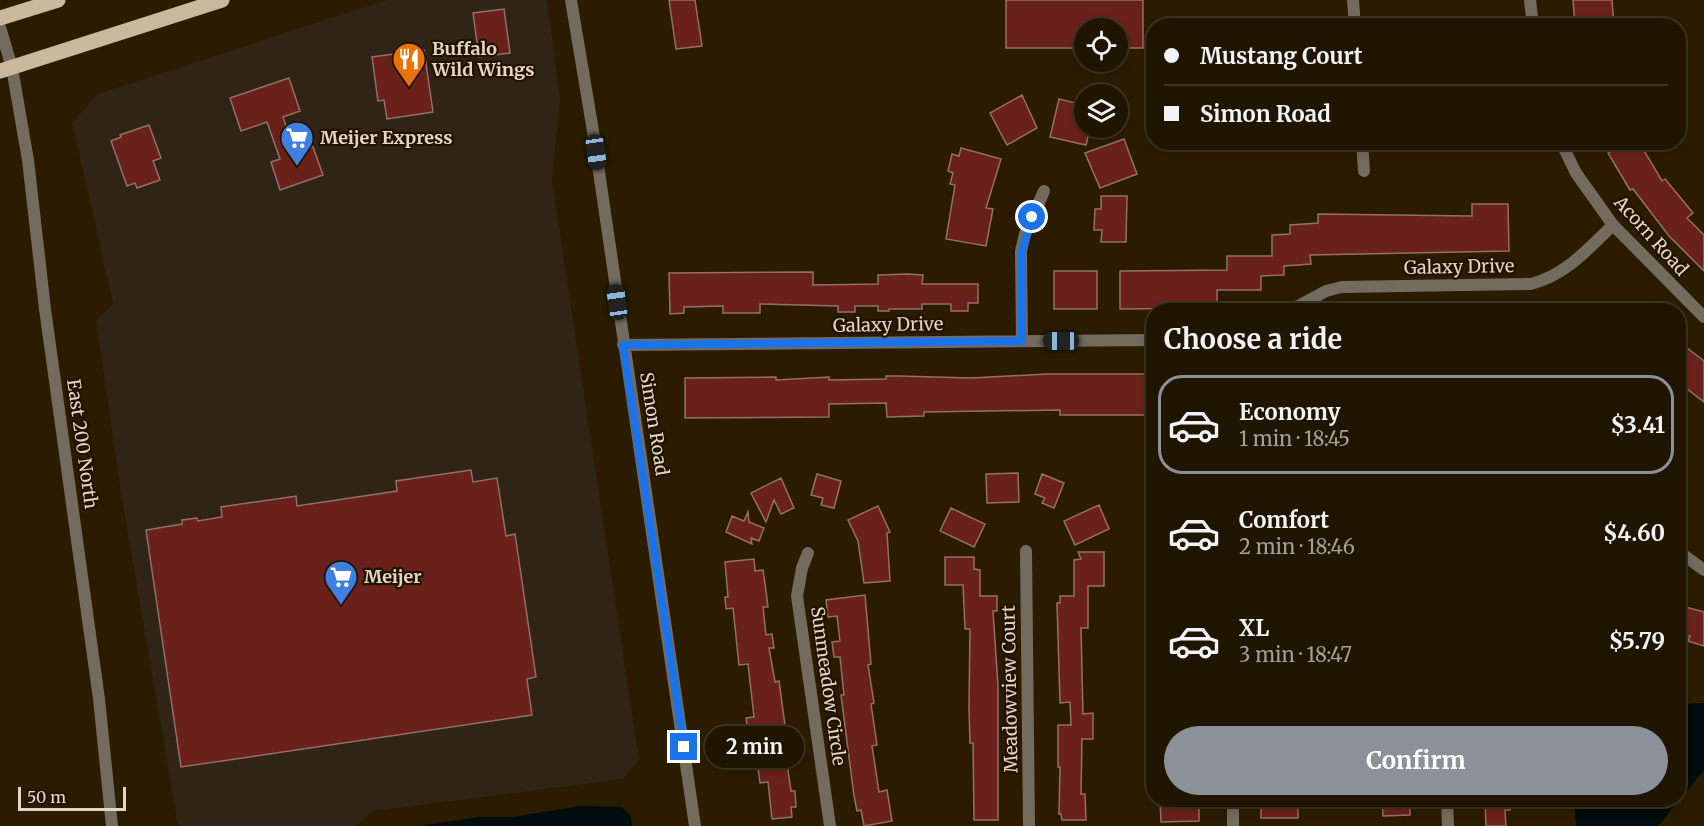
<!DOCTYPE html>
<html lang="en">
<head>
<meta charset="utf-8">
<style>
  body { margin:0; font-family:Merriweather,serif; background:#281e0a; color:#f1f3f6; height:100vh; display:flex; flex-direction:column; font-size:22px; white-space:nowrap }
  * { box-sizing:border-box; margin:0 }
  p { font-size:20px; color:#a29f99 }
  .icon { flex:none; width:33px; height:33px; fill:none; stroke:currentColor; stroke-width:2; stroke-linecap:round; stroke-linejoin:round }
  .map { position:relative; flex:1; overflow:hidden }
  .panel { position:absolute; left:1146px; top:303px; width:540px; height:504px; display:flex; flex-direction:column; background:#201500; border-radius:24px; box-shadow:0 3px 9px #0003,0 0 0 2px #3d3422 }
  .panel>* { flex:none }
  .top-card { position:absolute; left:1146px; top:18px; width:540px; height:132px; border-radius:24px; box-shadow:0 3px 9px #0003,0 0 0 2px #3d3422; display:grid; align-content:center; height:132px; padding:0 18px; background:#201500 }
  .buttons { position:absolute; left:1074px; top:18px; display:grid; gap:12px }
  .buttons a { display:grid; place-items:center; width:54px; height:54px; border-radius:50%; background:#201500; box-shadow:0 3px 9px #0003,0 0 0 2px #3d3422; font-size:30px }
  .scale { position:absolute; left:18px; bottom:15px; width:108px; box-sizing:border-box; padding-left:6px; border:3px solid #e2d7c7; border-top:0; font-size:16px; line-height:21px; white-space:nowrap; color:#e2d7c7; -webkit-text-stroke:4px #221200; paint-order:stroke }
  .end { position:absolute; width:27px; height:27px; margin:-14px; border:8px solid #1a73e8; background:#fff; box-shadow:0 0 0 3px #fff }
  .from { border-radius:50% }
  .bubble { position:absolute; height:42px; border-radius:21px; background:#201500; box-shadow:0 3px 9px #0003,0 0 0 2px #3d3422; font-size:20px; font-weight:700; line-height:42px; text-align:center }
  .car { position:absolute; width:18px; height:36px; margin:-18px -9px; border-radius:8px; box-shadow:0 0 4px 2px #0007; background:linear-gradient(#222 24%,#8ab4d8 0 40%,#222 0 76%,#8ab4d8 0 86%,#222 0) }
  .top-card b { display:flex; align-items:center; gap:21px; height:57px; font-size:22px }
  .top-card b+b { border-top:2px solid #3d3422 }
  .top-card i { width:15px; height:15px; background:#f1f3f6 }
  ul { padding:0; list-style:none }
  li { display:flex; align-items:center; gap:18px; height:99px; margin:0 12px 9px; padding:0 6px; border:3px solid transparent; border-radius:24px }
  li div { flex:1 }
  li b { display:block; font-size:22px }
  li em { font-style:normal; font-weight:700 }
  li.active { border-color:#8c9099 }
  li>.icon { width:54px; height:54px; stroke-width:1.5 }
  h2 { padding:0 18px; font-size:27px; line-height:72px }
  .primary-button { display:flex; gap:12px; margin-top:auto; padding:12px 18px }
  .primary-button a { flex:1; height:69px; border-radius:36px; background:#8c9099; color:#fff; font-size:24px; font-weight:700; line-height:69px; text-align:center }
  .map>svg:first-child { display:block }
  .commercial { fill:#2f2415 }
  .water { fill:#010c0f }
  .building { fill:#6b211b; stroke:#946f69; stroke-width:1.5 }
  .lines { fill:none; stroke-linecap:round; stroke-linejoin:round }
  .minor { stroke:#736b5e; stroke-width:12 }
  .tertiary { stroke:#736b5e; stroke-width:12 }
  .primary { stroke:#cab89d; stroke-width:15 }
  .route { stroke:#1a73e8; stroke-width:8 }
  .labels { text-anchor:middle; stroke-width:4.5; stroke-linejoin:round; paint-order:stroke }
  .poi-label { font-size:18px; font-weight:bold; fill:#e2d7c7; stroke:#221200; text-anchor:start }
  .street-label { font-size:18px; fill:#e2d7c7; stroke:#221200 }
</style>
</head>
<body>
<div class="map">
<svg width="1704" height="826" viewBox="0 0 1704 826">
  <rect width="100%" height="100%" fill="#2b1c00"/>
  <!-- commercial -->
  <path class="commercial" d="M387 0H547L560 99 552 181 639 760 623 779 374 811 357 826H178L120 487 96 320 113 304 72 122 98 94Z"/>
  <!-- water -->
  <path class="water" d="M1704 703V770L1658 826H1576L1574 800H1678L1679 704Z
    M580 806 622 807 631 817 632 826H420L480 817H512Z"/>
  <!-- building -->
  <path class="building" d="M669 0H695L702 46 676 49Z
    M1006 0H1143V48H1118V28H1084V48H1006Z
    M1573 0H1612L1614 26H1575Z
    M504 9 510 53 479 57 473 13Z
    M424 50 433 112 387 119 384 100 378 101 372 57Z
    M289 78 300 111 283 117 295 153 313 147 323 175 280 190 271 162 280 159 267 122 241 131 230 98Z
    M1022 95 1037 128 1007 145 990 113Z
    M1059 99 1084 105V128H1090L1086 145 1050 137Z
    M149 125 161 158 153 161 160 180 137 188 135 183 127 186 111 141 121 137 120 135Z
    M1124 139 1137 174 1100 188 1085 153Z
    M1625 142H1639L1662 181 1665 179 1693 213 1687 218 1704 235V271L1669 236 1633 189 1630 190 1608 153Z
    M961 148 1001 159 986 208 993 209 986 246 946 239 955 185 950 184 953 173 948 171 952 154 959 156Z
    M1101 196H1127L1126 242H1101L1102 230H1094L1095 209H1101Z
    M1472 204H1508L1509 251 1310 255 1311 264 1284 266V275L1261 276V290H1217V308L1120 309V271L1227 270V256H1272V235L1290 234V225L1318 223V214L1472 216Z
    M1054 271H1097V309H1054Z
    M813 272V285L878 284V275L908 274 923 275 922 284H978V303H968V311H951V304H922V309H889V311H878V306H855V312H838V306L760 304V313H723V306L684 307V313L670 314 669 273Z
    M1678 341 1704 361V402L1678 382Z
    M1047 374H1150L1151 415H1060V410L924 412V416L887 417 886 403 829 404V417L685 418V378L776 377V380L829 377V380L886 379V376H899L971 378Z
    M471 470 473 482 497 478 506 536 515 534 536 677 527 679 532 715 181 767 146 530 182 524V520L197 518 198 521 222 517 221 507 296 496 297 506 397 491 396 481Z
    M1018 473 1019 502 987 503 986 474Z
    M817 474 841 481 834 508 821 505 823 498 811 495Z
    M1042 474 1064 483 1054 508 1042 503 1045 498 1035 494Z
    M781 478 794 508 781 514 774 500 766 522 751 493Z
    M1099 505 1109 529 1075 545 1064 521Z
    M878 506 890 532 887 533 890 581 864 583 858 541 848 520Z
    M951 508 985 524 974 547 940 531Z
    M748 512 749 522 764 528 759 541 751 538 752 544 726 532 732 516 744 521Z
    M1078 552H1104V586H1088V628H1081L1083 714 1093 713V739H1082L1081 794H1085L1086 820H1062L1061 814H1059L1060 767H1058V725H1071L1070 702 1060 703 1057 603H1060V596H1074V560L1081 559Z
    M945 557H974V569L980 570V596H997V611H993L998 686V820H974L973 743H970L969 708 970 629H965L963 585H945Z
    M754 559 755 571 763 570 766 591 768 607H763L766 635 772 634 774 648H769L775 682 779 681 790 762 787 763 791 791H795L796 807H791L792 817 772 819 768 782 760 783 755 746 750 747 746 718 754 717 748 664 739 665 733 608 726 609 725 597H728L725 562Z
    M865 595 871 664 868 665 874 703 871 704 877 745 872 746 879 792 887 790 892 821 864 826 861 810 857 811 854 796 841 695H844L840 657H834L832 642 840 641 837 616 828 617 826 600Z
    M1678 605 1704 612V646L1688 641 1690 636 1678 633Z
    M1160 800H1193V804L1199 803V821L1161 822Z
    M1272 800H1298V818H1261V804H1272Z
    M1382 800H1410V815L1383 816Z
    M1485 800H1509L1510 810H1505L1506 826H1486Z"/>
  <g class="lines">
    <!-- minor -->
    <path class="minor" d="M571 0 593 131 695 826
      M1353 0 1355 26
      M1530 0 1533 26
      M12 68 28 160 45 309 99 699 112 826
      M1362 142 1364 171
      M1561 142 1576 173 1613 225 1704 317
      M1291 310 1326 291 1342 287 1531 284C1566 275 1588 249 1613 225
      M1022 341 1021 251 1025 234 1044 191
      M623 345 1154 340
      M1026 551 1029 826
      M1678 551 1704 570
      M808 553 802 568 797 596 830 826
      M1233 800V826
      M1447 800 1448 826"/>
    <!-- tertiary -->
    <path class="tertiary" d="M0 27 12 68"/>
    <!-- primary -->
    <path class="primary" d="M0 18 58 0
      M0 71 222 0"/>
  </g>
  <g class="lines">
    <!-- route -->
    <path class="route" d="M684 747 623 345 1022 341V251L1032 217"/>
  </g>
  <!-- icons -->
  <defs>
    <g id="restaurant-pin" transform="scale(1.725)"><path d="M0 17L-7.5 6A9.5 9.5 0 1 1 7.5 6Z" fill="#e8710a" stroke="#221200"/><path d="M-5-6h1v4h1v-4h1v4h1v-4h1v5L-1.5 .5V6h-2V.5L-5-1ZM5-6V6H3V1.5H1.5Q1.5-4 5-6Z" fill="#fff"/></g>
    <g id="supermarket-pin" transform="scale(1.725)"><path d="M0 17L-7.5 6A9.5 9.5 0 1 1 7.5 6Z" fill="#3f7fe0" stroke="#221200"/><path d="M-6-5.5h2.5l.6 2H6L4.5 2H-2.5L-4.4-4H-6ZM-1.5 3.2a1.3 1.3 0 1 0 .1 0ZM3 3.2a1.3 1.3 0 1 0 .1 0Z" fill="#fff"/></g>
  </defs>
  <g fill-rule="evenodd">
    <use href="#restaurant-pin" x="409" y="59"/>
    <use href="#supermarket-pin" x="297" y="138"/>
    <use href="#supermarket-pin" x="341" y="577"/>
  </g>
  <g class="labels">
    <!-- poi labels -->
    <g class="poi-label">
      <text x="432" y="55">Buffalo<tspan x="432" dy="21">Wild Wings</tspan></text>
      <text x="320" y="144">Meijer Express</text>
      <text x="364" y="583">Meijer</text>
    </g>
    <!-- street labels -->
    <g class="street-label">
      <text transform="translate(1651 236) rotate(48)" y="6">Acorn Road</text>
      <text transform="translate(1459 267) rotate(-1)" y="6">Galaxy Drive</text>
      <text transform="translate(888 325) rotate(-1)" y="6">Galaxy Drive</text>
      <text transform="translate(654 424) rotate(81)" y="6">Simon Road</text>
      <text transform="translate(82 444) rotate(82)" y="6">East 200 North</text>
      <text transform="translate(828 686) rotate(82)" y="6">Sunmeadow Circle</text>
      <text transform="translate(1010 689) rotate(-91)" y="6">Meadowview Court</text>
    </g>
  </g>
</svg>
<div class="buttons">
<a><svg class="icon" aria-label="locate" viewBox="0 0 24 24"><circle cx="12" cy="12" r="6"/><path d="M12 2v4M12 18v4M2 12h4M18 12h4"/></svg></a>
<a><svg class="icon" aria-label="layers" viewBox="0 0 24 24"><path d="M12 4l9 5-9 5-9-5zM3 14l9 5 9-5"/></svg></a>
</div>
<div class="scale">50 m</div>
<i class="end from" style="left:1032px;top:217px"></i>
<i class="end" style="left:684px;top:747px"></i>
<div class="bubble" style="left:705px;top:726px;width:99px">2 min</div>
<i class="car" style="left:596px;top:152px;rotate:172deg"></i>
<i class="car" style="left:617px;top:302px;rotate:352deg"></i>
<i class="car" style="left:1061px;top:341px;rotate:270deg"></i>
<div class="top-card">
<b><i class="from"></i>Mustang Court</b>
<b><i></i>Simon Road</b>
</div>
<section class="panel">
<h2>Choose a ride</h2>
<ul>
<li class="active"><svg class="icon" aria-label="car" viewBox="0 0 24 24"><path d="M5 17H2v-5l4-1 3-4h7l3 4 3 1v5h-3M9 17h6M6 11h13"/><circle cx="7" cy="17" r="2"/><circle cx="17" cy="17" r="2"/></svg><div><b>Economy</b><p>1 min · 18:45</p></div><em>$3.41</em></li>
<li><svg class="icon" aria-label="car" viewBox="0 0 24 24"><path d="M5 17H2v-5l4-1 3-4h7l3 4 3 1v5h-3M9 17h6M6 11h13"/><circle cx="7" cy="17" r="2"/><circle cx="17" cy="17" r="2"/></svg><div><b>Comfort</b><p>2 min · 18:46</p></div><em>$4.60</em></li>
<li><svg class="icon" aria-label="car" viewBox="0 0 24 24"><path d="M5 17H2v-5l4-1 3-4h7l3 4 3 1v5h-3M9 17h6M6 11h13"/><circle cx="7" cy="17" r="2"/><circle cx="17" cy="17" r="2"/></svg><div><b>XL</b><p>3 min · 18:47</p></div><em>$5.79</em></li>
</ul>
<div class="primary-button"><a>Confirm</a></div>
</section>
</div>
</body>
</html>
